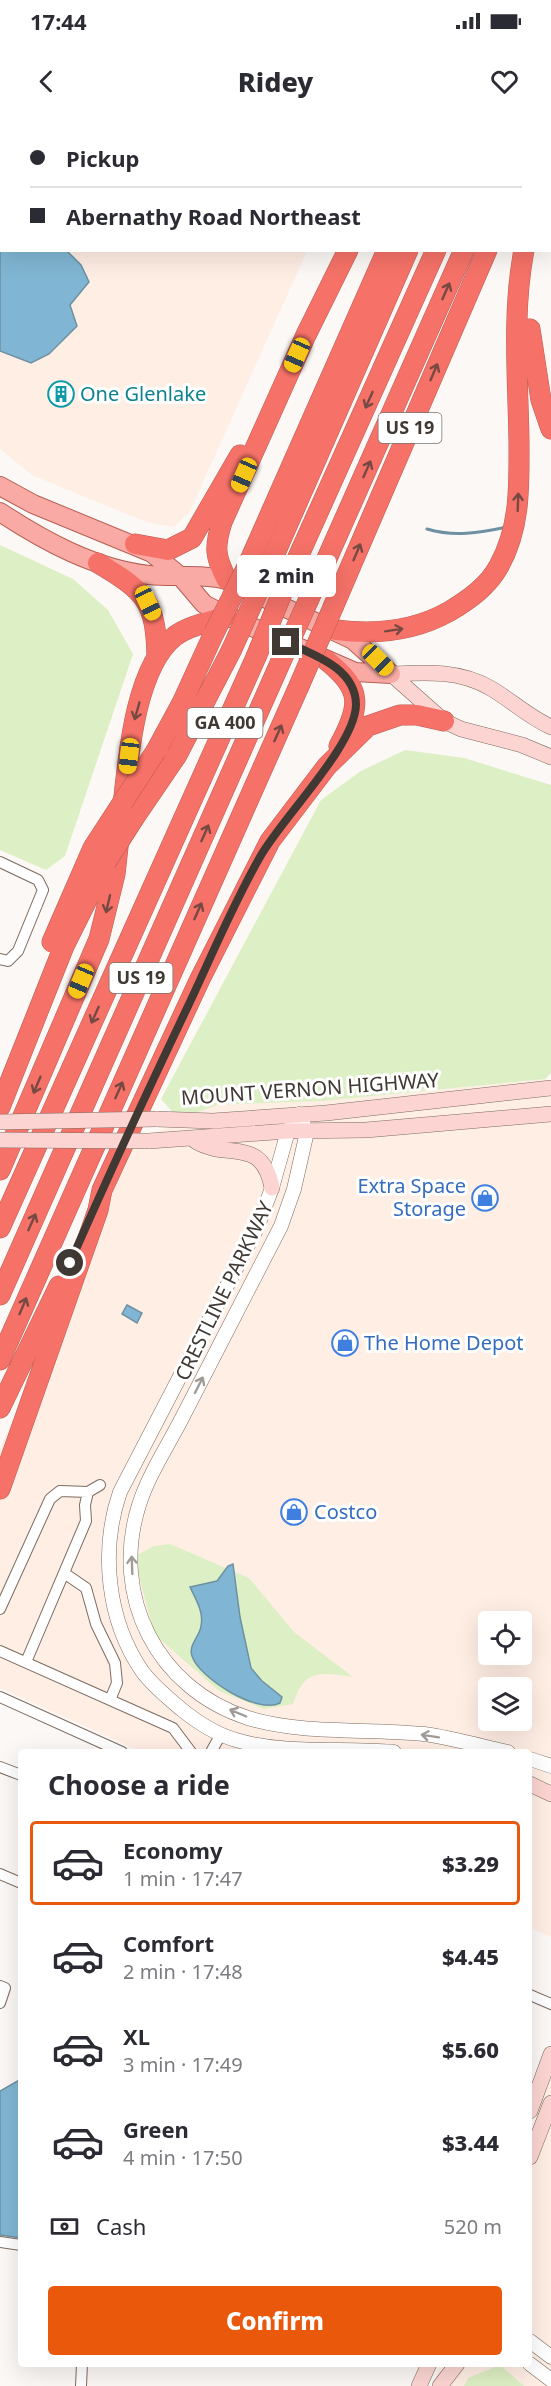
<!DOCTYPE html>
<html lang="en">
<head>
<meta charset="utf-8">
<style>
  body { margin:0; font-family:"Noto Sans",sans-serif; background:#f2f2f3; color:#2b2b33; height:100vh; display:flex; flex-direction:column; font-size:22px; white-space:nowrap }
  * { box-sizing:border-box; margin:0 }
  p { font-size:20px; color:#7c7c81 }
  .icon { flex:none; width:33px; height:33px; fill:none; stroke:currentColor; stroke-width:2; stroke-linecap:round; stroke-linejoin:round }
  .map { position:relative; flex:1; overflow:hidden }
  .sheet { position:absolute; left:18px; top:1629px; width:514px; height:618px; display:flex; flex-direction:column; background:#fff; border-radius:6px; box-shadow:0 6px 24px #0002 }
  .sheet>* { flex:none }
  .banner { position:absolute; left:0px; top:0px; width:552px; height:132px; box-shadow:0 6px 24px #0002; display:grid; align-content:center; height:132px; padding:0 30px; background:#fff }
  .buttons { position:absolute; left:478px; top:1491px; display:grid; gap:12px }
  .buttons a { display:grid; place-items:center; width:54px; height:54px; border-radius:6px; background:#fff; box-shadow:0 6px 24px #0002; font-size:30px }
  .end { position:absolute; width:27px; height:27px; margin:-14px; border:8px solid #403833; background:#fff; box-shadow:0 0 0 3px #fff }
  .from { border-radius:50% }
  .bubble { position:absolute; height:42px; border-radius:6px; background:#fff; box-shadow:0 6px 24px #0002; font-size:20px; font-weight:800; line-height:42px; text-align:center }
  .car { position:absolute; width:18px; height:36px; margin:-18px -9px; border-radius:8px; box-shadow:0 0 4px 2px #0007; background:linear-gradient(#f5c518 24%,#345 0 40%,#f5c518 0 76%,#345 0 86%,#f5c518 0) }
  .banner b { display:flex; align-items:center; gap:21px; height:57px; font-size:22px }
  .banner b+b { border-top:2px solid #e1e1e2 }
  .banner i { width:15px; height:15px; background:#2b2b33 }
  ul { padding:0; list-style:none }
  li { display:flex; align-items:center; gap:18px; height:84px; margin:0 12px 9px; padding:0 18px; border:3px solid transparent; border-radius:6px }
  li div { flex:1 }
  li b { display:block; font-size:22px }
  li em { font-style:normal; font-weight:800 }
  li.active { border-color:#ea580c }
  li>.icon { width:54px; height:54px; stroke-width:1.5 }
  h2 { padding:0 30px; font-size:27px; line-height:72px }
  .pay { display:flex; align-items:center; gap:15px; height:66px; padding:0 30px; font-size:22px }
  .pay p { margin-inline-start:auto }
  .cta { display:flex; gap:12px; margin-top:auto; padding:12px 30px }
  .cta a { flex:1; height:69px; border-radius:6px; background:#ea580c; color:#fff; font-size:24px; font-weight:800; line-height:69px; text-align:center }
  .status { display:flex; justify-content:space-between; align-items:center; height:42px; padding:0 30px; background:#fff; direction:ltr }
  .status svg { height:16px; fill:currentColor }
  header { display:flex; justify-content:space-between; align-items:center; height:78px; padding:0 30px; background:#fff; font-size:27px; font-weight:800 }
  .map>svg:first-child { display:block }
  .built { fill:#ffeee4; fill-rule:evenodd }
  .green { fill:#ddefc4 }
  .water { fill:#80b6d3; stroke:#6d90a3; stroke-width:1.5 }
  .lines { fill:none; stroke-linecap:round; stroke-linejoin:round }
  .stream { stroke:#6d90a3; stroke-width:3 }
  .minor-casing { stroke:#7d6b60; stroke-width:12 }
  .tertiary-casing { stroke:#7d6b60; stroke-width:15 }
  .secondary-casing { stroke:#7d6b60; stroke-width:16 }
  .primary-casing { stroke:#b65e55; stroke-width:20 }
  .motorway-casing { stroke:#b65e55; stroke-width:21 }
  .minor { stroke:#fff; stroke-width:10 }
  .tertiary { stroke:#fff; stroke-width:14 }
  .secondary { stroke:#fcd5d2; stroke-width:15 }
  .primary { stroke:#faaaa4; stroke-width:18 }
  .motorway { stroke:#f67268; stroke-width:20 }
  .secondary-bridge-casing { stroke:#7d6b60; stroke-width:16; stroke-linecap:butt }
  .motorway-bridge-casing { stroke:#b65e55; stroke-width:21; stroke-linecap:butt }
  .secondary-bridge { stroke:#fcd5d2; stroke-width:15 }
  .motorway-bridge { stroke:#f67268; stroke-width:20 }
  .oneway { stroke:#774943 }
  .oneway2 { stroke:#a09c99 }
  .route { stroke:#403833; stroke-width:8 }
  .labels { text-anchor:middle; stroke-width:6; stroke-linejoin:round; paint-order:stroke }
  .shield { fill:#fff; stroke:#797470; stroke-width:1.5 }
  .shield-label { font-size:18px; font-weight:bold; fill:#403833 }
  .culture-label { font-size:20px; fill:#0d838f; stroke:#fff; text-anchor:start }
  .street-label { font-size:20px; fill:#403833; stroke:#fff }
  .shop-label { font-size:20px; fill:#366cbe; stroke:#fff; text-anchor:start }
</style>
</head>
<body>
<div class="status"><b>17:44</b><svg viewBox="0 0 49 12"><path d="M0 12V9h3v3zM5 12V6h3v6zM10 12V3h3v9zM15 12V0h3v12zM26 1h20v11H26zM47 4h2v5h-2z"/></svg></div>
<header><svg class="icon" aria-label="back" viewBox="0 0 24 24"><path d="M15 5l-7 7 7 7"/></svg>Ridey<svg class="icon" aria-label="heart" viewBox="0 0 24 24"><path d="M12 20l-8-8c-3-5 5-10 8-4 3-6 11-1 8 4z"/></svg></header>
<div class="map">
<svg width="551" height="2266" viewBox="0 0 551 2266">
  <rect width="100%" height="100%" fill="#fcf8f5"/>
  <!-- built -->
  <path class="built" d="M0 0 196 1 2 2V130L307 131 190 391 174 407 146 402 32 355 0 329Z
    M545 959 551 963V1817L530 1808V1632H142L0 1568V1329L133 1027 179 999 217 985 322 981ZM489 1502H522V1534H489ZM489 1568H522V1600H489Z
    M551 1958V2266H433L441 2244H530V2014Z"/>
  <!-- green -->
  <path class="green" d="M0 425 73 459 108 490 133 534 65 736 46 750 0 730Z
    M405 630 464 638 551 665V953L545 959 322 981 217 985 179 999 161 979 321 680 361 651Z
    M170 1424 249 1458 294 1512 353 1557C320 1552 304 1549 293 1584L264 1589 219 1571 154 1514 138 1451 137 1435 154 1426Z
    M500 2245 524 2266H464L468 2258Z"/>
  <!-- water -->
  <path class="water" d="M0 115 2 130 67 131 81 145 89 162 70 185 77 206 49 234 31 243 0 231Z
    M127 1185 142 1193 137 1203 122 1194Z
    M233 1444 240 1497 251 1548 262 1561 282 1577 280 1583C258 1595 199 1558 192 1536 188 1525 200 1516 201 1506 204 1492 196 1480 190 1467L217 1461 228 1446Z
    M21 1959V2118L0 2115V1971Z"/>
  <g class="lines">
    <!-- stream -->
    <path class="stream" d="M427 409C454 417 479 413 507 407"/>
    <!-- minor casing -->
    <g class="minor-casing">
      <path id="minor" d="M219 0 220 2
        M95 2 98 0
        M361 2V0
        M0 53 2 52
        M0 742 38 760 43 770 18 831 8 841 0 839
        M88 1372 100 1365
        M64 1453 86 1468 96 1504 115 1543 117 1563 110 1580
        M0 1489 50 1379 60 1371 88 1372
        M0 1531 173 1608 191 1632
        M26 1542 86 1401 85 1385 88 1372
        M0 1577 122 1632
        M211 1632 221 1614
        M0 1647 21 1655
        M0 1754 21 1763
        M0 1866 5 1868 0 1883
        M530 1875 551 1884
        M0 2122 21 2125
        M81 2266 82 2244"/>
    </g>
    <!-- tertiary casing -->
    <g class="tertiary-casing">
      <path id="tertiary" d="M299 994 307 1012 294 1069 281 1106C248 1171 214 1235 181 1300 167 1327 148 1356 139 1385 110 1476 157 1569 248 1598 305 1615 366 1608 424 1614 452 1618 481 1626 508 1632
        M293 1004 288 1011 272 1068 257 1108 120 1372C100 1430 107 1500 142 1551 152 1565 167 1577 181 1589 197 1602 215 1614 236 1620 286 1635 343 1627 394 1632
        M530 1639 551 1646
        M530 2221 551 2237
        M530 2244 551 2260"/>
    </g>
    <!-- secondary casing -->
    <g class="secondary-casing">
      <path id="secondary" d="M391 554 444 601 461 609 522 625 551 637
        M391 554C426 552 461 550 492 569 512 581 529 597 551 607
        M156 999 213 1001 326 993 551 968
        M149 1021 288 1011 366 1010 551 994
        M195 1021C227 1041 262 1015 272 1068
        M530 1664 551 1674
        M530 1991 551 1934
        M530 2037 551 1983
        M419 2266 429 2244
        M440 2266 457 2244"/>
    </g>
    <!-- primary casing -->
    <g class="primary-casing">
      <path id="primary" d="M0 366 33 384 152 433 181 457 204 484 227 496 355 552 391 554
        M0 392C44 421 95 449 149 455 175 458 201 453 227 460L353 520 391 554"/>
    </g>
    <!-- motorway casing -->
    <g class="motorway-casing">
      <path id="motorway" d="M413 2 414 0
        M443 2 444 0
        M467 2V0
        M491 2V0
        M521 2 522 0
        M540 2 541 0
        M550 49 551 48
        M550 69 551 68
        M530 209 541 280 551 309
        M135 424 168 430 192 418 240 335
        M98 443C145 471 156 481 157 537
        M246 449 387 130
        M265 456 408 130
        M227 460C215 437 214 427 222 402L306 215 348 130
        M285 466 436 130
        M309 479 464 130
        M334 485 487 130
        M336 510C376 515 415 511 450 491 470 479 488 466 499 446 521 406 519 365 519 321 518 259 512 192 524 130
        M326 540C363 569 361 586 339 626
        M156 631 182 583 214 513
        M123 686C128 639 135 547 175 516 190 505 210 502 227 496
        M134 698 177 635 231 531
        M52 822 93 728
        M0 987 64 826 106 742
        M0 1050 99 819 115 754 119 718
        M0 1108 256 537
        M0 1175 281 541
        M0 1240 299 566
        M0 1288 59 1166
        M0 1369 98 1090 102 1070 200 859 270 721 327 646 368 606 400 595H417L444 601"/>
    </g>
    <!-- minor -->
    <use href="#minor" class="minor"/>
    <!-- tertiary -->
    <use href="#tertiary" class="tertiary"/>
    <!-- secondary -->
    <use href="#secondary" class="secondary"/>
    <!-- primary -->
    <use href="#primary" class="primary"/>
    <!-- motorway -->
    <use href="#motorway" class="motorway"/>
    <!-- secondary-bridge casing -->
    <g class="secondary-bridge-casing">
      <path id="secondary-bridge" d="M0 1002 156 999
        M0 1020 149 1021"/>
    </g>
    <!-- motorway-bridge casing -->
    <g class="motorway-bridge-casing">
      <path id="motorway-bridge" d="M214 513 246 449
        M231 531 265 456
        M256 537 285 466
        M281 541 309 479
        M299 566 334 485
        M93 728 156 631
        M106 742 134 698"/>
    </g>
    <!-- secondary-bridge -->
    <use href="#secondary-bridge" class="secondary-bridge"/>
    <!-- motorway-bridge -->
    <use href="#motorway-bridge" class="motorway-bridge"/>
  </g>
  <!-- one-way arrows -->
  <defs><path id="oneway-shaft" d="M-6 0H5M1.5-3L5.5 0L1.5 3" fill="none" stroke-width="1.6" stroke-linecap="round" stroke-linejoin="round" transform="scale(1.5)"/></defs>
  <g class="oneway">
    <use href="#oneway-shaft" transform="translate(446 171) rotate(-66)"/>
    <use href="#oneway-shaft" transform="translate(434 252) rotate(-67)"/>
    <use href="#oneway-shaft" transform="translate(369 280) rotate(114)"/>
    <use href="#oneway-shaft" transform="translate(367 349) rotate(-66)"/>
    <use href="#oneway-shaft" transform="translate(518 382) rotate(-88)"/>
    <use href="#oneway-shaft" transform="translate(357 432) rotate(-67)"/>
    <use href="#oneway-shaft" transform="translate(394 510) rotate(-9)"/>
    <use href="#oneway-shaft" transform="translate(137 591) rotate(106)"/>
    <use href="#oneway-shaft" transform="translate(278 613) rotate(-66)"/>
    <use href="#oneway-shaft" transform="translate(205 713) rotate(-66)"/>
    <use href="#oneway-shaft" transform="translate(108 784) rotate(103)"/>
    <use href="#oneway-shaft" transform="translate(198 791) rotate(-66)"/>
    <use href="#oneway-shaft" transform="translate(95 895) rotate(114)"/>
    <use href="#oneway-shaft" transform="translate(37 965) rotate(113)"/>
    <use href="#oneway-shaft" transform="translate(119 970) rotate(-66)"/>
    <use href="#oneway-shaft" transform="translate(32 1102) rotate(-66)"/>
    <use href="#oneway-shaft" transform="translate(23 1186) rotate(-67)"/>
  </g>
  <g class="oneway2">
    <use href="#oneway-shaft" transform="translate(199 1265) rotate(-63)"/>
    <use href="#oneway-shaft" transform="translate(132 1445) rotate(-92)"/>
    <use href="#oneway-shaft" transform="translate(238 1593) rotate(-157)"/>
    <use href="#oneway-shaft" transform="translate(430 1616) rotate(-171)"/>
  </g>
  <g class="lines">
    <!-- route -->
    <path class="route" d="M70 1143C108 1056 148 970 189 884 212 835 233 784 260 737 281 699 355 626 356 585 356 548 314 535 286 522"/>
  </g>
  <!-- icons -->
  <defs>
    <g id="building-ring" transform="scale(1.35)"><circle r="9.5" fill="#fff" stroke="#0f9aa8" stroke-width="1.5"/><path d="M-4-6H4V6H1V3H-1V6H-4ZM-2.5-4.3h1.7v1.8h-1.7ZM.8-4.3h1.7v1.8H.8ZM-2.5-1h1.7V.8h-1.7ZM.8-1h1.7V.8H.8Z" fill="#0f9aa8"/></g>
    <g id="shop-ring" transform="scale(1.35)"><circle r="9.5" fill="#fff" stroke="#3f7fe0" stroke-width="1.5"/><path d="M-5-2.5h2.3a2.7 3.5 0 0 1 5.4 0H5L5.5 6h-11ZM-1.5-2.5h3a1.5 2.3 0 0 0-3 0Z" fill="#3f7fe0"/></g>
  </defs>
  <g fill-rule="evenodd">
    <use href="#building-ring" x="61" y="274"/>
    <use href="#shop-ring" x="485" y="1078"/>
    <use href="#shop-ring" x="345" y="1223"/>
    <use href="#shop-ring" x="294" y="1392"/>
  </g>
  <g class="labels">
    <!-- shield labels -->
    <g class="shield">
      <rect x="378.5" y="293" width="63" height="30" rx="4.5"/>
      <rect x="187.5" y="588" width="75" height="30" rx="4.5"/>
      <rect x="109.5" y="843" width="63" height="30" rx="4.5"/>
    </g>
    <g class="shield-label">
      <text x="410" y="314">US 19</text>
      <text x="225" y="609">GA 400</text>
      <text x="141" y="864">US 19</text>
    </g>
    <!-- culture labels -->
    <g class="culture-label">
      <text x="80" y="281">One Glenlake</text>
    </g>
    <!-- street labels -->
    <g class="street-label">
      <text transform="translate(310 969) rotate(-4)" y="7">MOUNT VERNON HIGHWAY</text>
      <text transform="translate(224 1171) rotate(-64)" y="7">CRESTLINE PARKWAY</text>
    </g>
    <!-- shop labels -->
    <g class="shop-label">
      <text x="466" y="1073" text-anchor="end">Extra Space<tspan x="466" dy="23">Storage</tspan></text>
      <text x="364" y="1230">The Home Depot</text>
      <text x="314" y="1399">Costco</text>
    </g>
  </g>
</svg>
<div class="buttons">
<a><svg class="icon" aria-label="locate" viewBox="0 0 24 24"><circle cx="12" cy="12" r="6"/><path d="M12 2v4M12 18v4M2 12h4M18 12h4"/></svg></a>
<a><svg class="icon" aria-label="layers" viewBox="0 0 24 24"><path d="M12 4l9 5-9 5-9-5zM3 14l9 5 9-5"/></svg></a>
</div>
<i class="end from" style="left:70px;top:1143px"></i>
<i class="end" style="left:286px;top:522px"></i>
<div class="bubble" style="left:237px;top:435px;width:99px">2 min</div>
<i class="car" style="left:297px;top:235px;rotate:204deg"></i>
<i class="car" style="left:244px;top:355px;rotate:204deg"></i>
<i class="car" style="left:148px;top:483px;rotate:155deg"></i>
<i class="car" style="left:378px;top:540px;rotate:135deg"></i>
<i class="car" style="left:129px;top:636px;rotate:187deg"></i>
<i class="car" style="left:81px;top:861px;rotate:203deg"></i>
<div class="banner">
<b><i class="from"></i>Pickup</b>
<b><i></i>Abernathy Road Northeast</b>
</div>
<section class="sheet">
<h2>Choose a ride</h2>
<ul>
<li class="active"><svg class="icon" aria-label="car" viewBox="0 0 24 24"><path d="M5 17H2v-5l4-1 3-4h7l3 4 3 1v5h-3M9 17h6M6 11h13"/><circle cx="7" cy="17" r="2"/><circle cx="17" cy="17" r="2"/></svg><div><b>Economy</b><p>1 min · 17:47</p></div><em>$3.29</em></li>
<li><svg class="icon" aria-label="car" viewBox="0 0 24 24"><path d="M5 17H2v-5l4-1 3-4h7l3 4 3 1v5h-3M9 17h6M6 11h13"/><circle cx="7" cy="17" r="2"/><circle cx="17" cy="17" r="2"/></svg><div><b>Comfort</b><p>2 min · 17:48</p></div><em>$4.45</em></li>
<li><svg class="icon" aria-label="car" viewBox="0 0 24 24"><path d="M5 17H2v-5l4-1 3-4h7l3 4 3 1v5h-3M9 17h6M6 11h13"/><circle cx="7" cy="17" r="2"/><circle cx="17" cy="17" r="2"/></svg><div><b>XL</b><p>3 min · 17:49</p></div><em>$5.60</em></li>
<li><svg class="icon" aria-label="car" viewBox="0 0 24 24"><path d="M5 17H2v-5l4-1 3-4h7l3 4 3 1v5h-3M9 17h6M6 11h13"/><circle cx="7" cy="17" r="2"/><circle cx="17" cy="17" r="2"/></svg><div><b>Green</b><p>4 min · 17:50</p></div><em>$3.44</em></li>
</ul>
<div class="pay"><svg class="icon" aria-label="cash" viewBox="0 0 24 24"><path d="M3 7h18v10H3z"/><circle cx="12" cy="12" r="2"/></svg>Cash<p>520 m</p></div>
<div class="cta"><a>Confirm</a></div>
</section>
</div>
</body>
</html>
